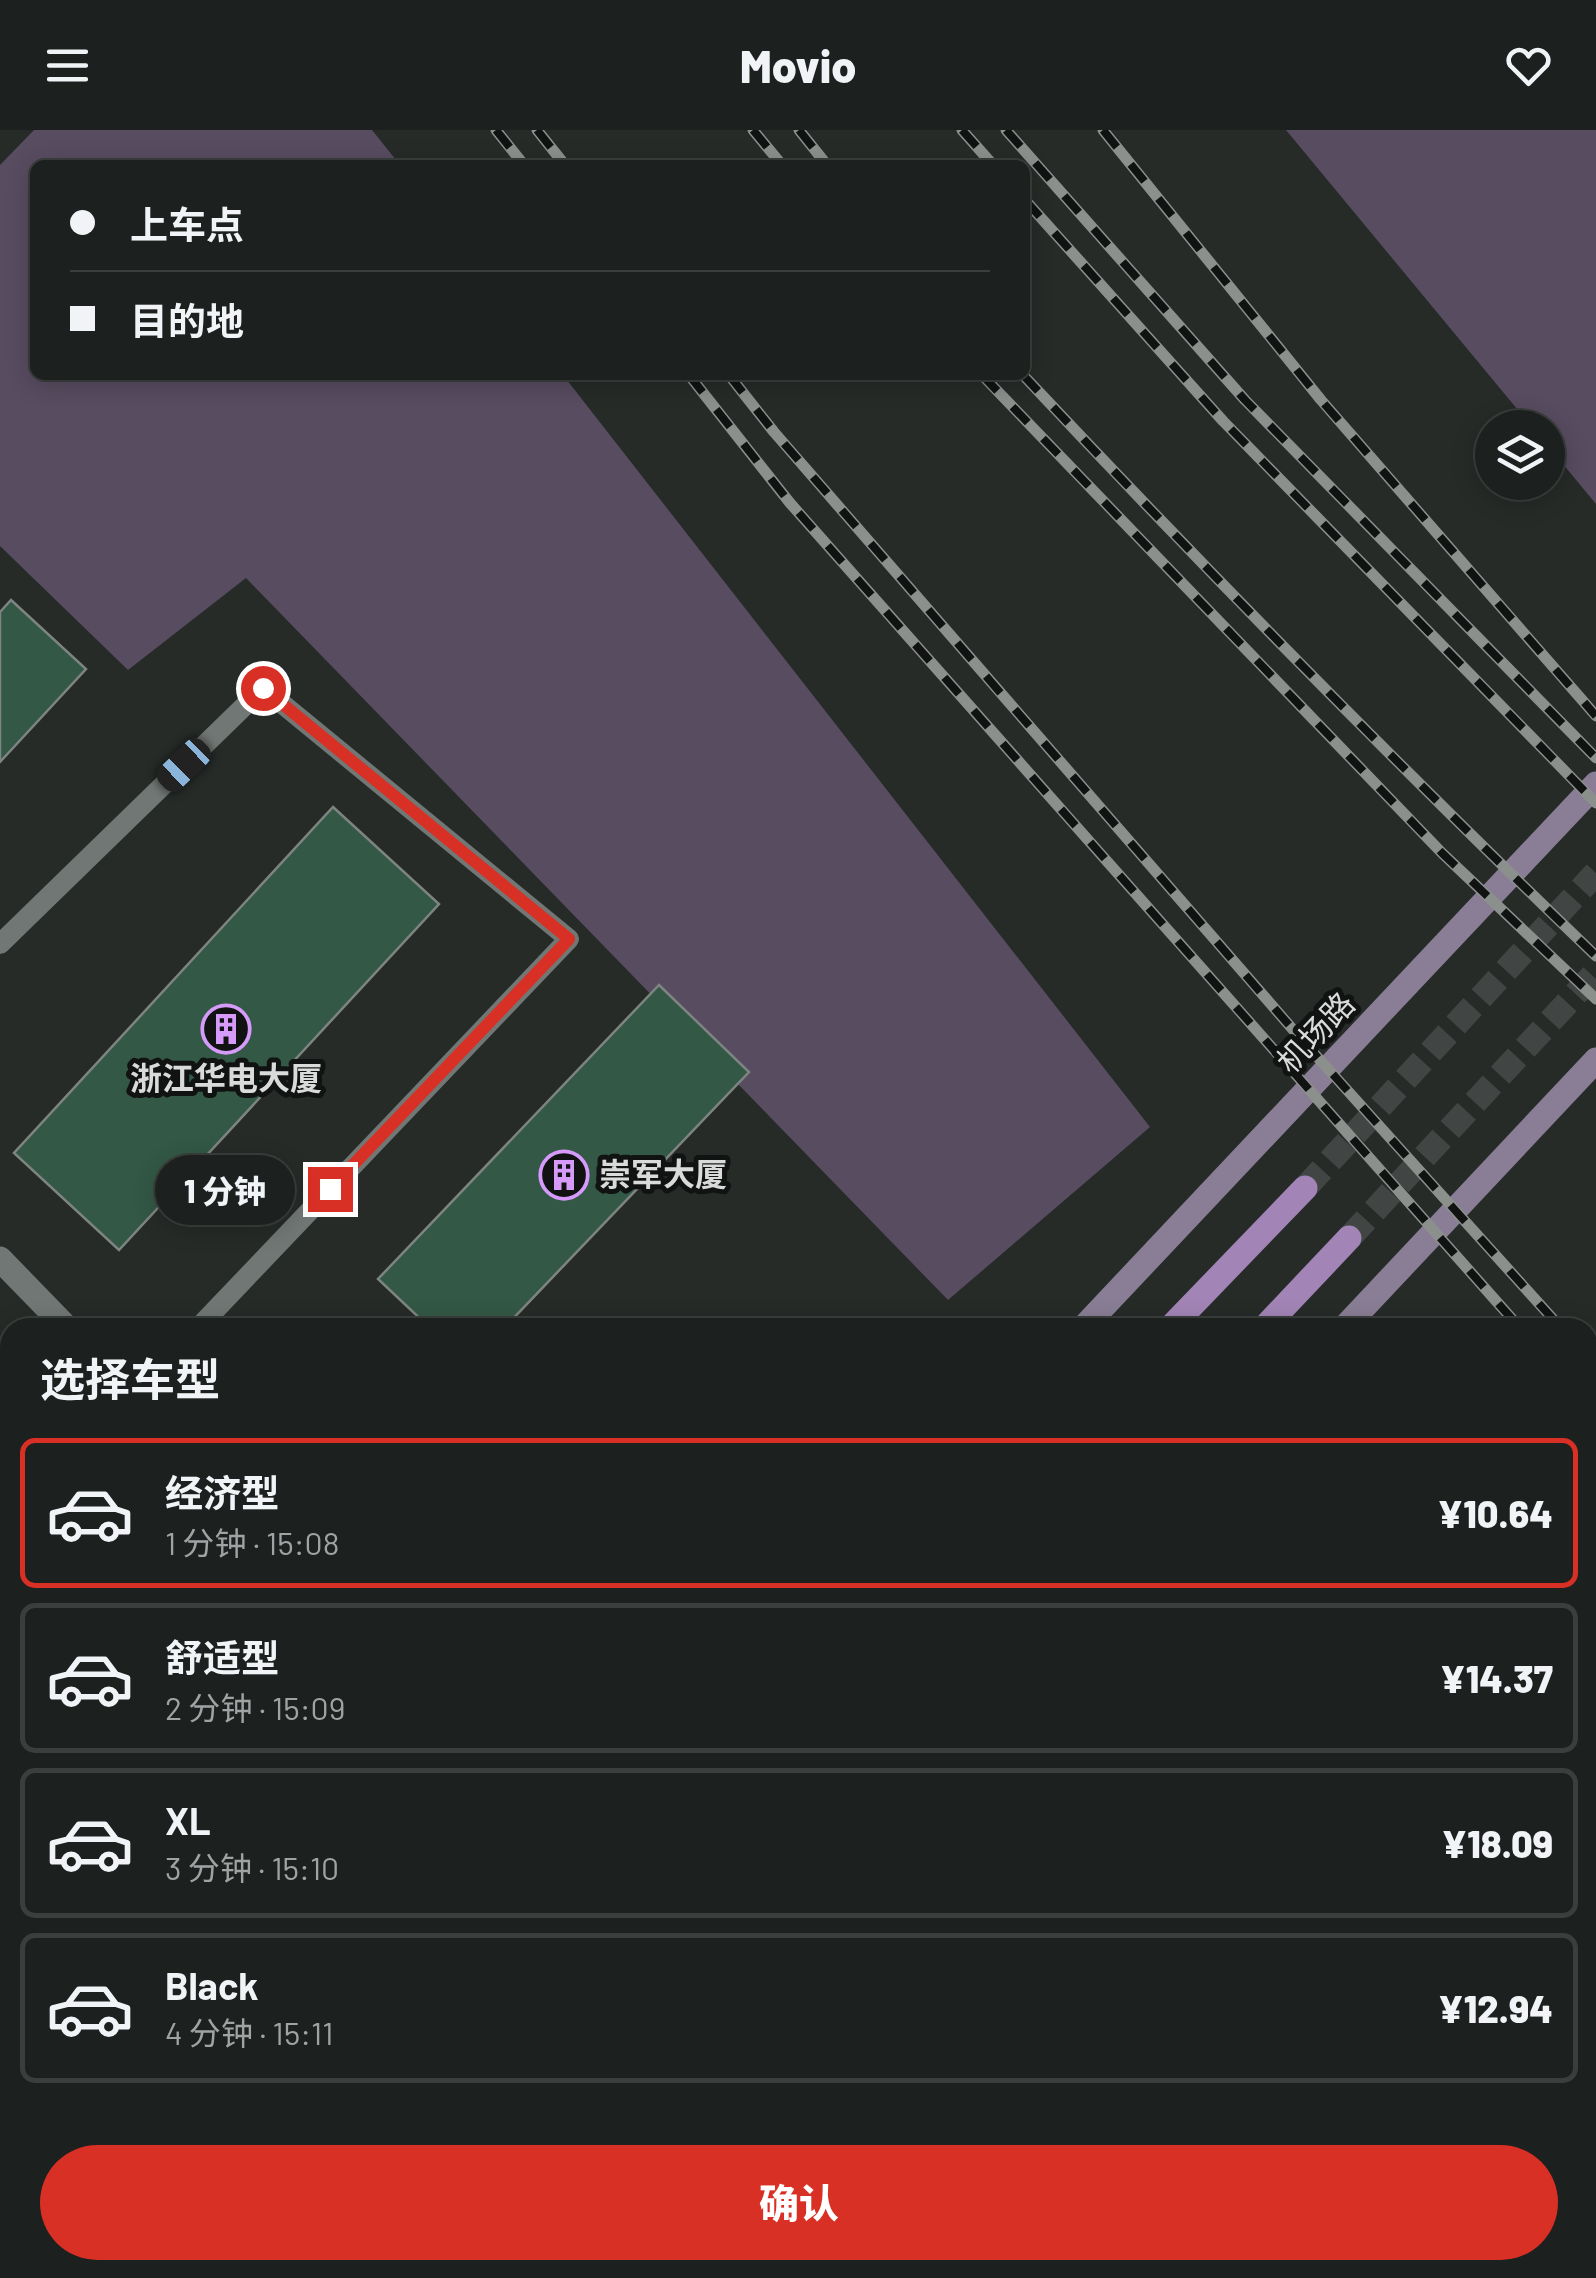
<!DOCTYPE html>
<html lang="zh">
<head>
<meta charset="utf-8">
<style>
  body { margin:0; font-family:Barlow,"Noto Sans SC",sans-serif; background:#292d2b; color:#f1f3f6; height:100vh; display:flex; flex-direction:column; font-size:38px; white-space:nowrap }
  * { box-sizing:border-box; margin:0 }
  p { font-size:32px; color:#a0a3a4 }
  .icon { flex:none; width:55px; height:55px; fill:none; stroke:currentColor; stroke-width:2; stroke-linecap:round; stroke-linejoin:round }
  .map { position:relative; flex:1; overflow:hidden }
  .details { position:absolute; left:0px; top:1188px; width:1598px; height:962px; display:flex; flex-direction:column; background:#1c201e; border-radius:30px 30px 0 0; box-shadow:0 5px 25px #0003,0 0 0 2px #3a3e3c }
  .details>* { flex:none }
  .banner { position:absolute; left:30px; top:30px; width:1000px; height:220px; border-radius:15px; box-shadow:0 5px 25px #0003,0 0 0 2px #3a3e3c; display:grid; align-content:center; height:220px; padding:0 40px; background:#1c201e }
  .buttons { position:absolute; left:1475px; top:280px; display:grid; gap:20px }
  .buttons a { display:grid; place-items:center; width:90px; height:90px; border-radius:50%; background:#1c201e; box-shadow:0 5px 25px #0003,0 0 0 2px #3a3e3c; font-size:50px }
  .end { position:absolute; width:45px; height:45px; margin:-22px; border:12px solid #d93025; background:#fff; box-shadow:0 0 0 5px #fff }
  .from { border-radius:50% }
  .bubble { position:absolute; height:70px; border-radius:35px; background:#1c201e; box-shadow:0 5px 25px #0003,0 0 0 2px #3a3e3c; font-size:32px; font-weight:800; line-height:70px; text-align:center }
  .car { position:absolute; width:30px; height:60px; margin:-30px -15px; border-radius:12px; box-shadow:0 0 8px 2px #0007; background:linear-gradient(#222 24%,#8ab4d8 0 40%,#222 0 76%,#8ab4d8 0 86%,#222 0) }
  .banner b { display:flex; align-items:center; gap:35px; height:95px; font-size:38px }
  .banner b+b { border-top:2px solid #3a3e3c }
  .banner i { width:25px; height:25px; background:#f1f3f6 }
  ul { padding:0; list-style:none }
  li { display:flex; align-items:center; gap:30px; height:150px; margin:0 20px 15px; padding:0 20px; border:5px solid #3a3e3c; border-radius:15px }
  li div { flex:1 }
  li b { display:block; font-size:38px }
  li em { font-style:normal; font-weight:800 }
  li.current { border-color:#d93025 }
  li>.icon { width:90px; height:90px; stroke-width:1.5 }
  h2 { padding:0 40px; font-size:45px; line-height:120px }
  .button { display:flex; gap:20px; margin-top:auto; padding:20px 40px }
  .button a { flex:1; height:115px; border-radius:60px; background:#d93025; color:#fff; font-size:40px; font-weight:800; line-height:115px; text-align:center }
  header { display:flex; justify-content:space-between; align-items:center; height:130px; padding:0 40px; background:#1c201e; font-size:45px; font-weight:800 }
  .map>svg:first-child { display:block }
  .green { fill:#584c60 }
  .building { fill:#335846; stroke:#7e8481; stroke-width:2.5 }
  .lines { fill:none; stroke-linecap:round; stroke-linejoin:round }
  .primary-tunnel { stroke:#414543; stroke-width:25; stroke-dasharray:25 12; stroke-linecap:butt }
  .service { stroke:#717774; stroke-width:20 }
  .tertiary { stroke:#717774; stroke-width:25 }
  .secondary { stroke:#897e95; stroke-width:25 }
  .primary { stroke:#a285b6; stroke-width:25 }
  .rail-casing { stroke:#8c908d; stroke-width:11 }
  .rail { stroke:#101312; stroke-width:8; stroke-dasharray:22; stroke-linecap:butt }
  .route { stroke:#d93025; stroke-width:12 }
  .labels { text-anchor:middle; stroke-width:10; stroke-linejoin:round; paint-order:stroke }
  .street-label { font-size:32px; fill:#d8dbd9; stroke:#101312 }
  .poi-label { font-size:32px; font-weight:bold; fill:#d8dbd9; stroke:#101312 }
</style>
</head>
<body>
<header><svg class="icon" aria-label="menu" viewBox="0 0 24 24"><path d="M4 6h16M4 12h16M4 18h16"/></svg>Movio<svg class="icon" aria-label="heart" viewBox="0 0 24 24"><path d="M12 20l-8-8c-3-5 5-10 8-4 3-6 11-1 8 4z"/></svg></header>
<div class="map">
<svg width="1596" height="2148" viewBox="0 0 1596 2148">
  <rect width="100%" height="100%" fill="#262b28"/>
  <!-- green -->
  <path class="green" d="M34 0H372L400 35H35V245H563L1150 997 948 1170 246 448 128 540 0 416V35Z
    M1286 0H1596V374L1548 316V298L1532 297Z
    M10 2096V2140H758L750 2148H0V2109Z"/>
  <!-- building -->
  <path class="building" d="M11 470 86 539 0 632V482Z
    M333 677 439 774 119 1120 14 1023Z
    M659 855 749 942 504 1198H430L378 1149Z
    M1588 1693 1596 1702V1840L1588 1831Z"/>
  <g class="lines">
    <!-- primary-tunnel -->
    <path class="primary-tunnel" d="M1305 1058 1596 743
      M1349 1108 1596 842"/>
    <!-- service -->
    <path class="service" d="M0 814 263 558 569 809 198 1198
      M1588 1576 1596 1585"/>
    <!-- tertiary -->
    <path class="tertiary" d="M0 1129 67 1198
      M1207 2140 1218 2148"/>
    <!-- secondary -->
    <path class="secondary" d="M1083 1198 1596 654
      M1344 1198 1596 930
      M229 2148 236 2140
      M460 2148 467 2140"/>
    <!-- primary -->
    <path class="primary" d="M1170 1198 1305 1058
      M1264 1198 1349 1108
      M285 2148 292 2140
      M374 2148 380 2140"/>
    <!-- rail casing -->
    <g class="rail-casing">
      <path id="rail" d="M496 0 524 35
        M537 0 565 35
        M753 0 782 35
        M799 0 827 35
        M962 0 993 35
        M1006 0 1245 270 1596 628
        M1103 0 1321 270 1596 586
        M1025 70 1223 291 1596 673
        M689 245 790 373 1520 1198
        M729 245 774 302 1302 910 1561 1198
        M982 245 1442 723 1596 869
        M1023 245C1209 443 1400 638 1596 826
        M1588 1230 1596 1240
        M1588 1278 1596 1288"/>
    </g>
    <!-- rail -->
    <use href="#rail" class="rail"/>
  </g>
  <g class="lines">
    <!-- route -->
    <path class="route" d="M263 558 569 809 330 1059"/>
  </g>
  <!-- icons -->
  <defs>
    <g id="building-ring" transform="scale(2.5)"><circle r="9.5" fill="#101312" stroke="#d69bfa" stroke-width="1.5"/><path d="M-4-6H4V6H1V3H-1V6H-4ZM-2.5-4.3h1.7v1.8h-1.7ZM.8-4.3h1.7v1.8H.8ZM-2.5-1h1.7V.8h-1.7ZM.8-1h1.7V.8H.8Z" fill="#d69bfa"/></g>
  </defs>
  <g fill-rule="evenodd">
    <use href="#building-ring" x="226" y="899"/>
    <use href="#building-ring" x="564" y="1045"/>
  </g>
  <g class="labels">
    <!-- street labels -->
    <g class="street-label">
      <text transform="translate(1316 903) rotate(-47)" y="11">机场路</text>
    </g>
    <!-- poi labels -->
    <g class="poi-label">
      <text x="226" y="960">浙江华电大厦</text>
      <text x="599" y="1056" text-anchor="start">崇军大厦</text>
    </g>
  </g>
</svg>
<div class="buttons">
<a><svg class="icon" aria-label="layers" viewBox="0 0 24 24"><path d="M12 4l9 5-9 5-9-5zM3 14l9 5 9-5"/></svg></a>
</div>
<i class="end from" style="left:263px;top:558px"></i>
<i class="end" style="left:330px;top:1059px"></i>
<div class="bubble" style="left:155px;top:1025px;width:140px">1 分钟</div>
<i class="car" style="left:184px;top:635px;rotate:226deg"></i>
<div class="banner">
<b><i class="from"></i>上车点</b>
<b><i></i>目的地</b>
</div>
<section class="details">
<h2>选择车型</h2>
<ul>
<li class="current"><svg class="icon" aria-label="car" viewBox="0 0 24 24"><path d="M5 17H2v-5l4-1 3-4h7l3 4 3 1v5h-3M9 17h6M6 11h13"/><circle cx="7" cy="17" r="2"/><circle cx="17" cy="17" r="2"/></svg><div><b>经济型</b><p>1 分钟 · 15:08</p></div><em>¥10.64</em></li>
<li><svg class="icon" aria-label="car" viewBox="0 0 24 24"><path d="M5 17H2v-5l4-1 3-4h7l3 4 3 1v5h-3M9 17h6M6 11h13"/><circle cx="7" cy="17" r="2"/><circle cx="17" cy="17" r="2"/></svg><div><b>舒适型</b><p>2 分钟 · 15:09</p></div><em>¥14.37</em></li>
<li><svg class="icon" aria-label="car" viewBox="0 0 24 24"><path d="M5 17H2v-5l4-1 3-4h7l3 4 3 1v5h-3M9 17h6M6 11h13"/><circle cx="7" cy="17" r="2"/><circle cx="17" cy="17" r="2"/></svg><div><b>XL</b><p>3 分钟 · 15:10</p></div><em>¥18.09</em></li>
<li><svg class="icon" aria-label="car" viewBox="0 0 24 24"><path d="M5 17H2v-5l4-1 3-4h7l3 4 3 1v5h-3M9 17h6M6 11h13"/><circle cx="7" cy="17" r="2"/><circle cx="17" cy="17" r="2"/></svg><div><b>Black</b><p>4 分钟 · 15:11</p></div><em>¥12.94</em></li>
</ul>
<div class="button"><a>确认</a></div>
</section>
</div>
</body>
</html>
